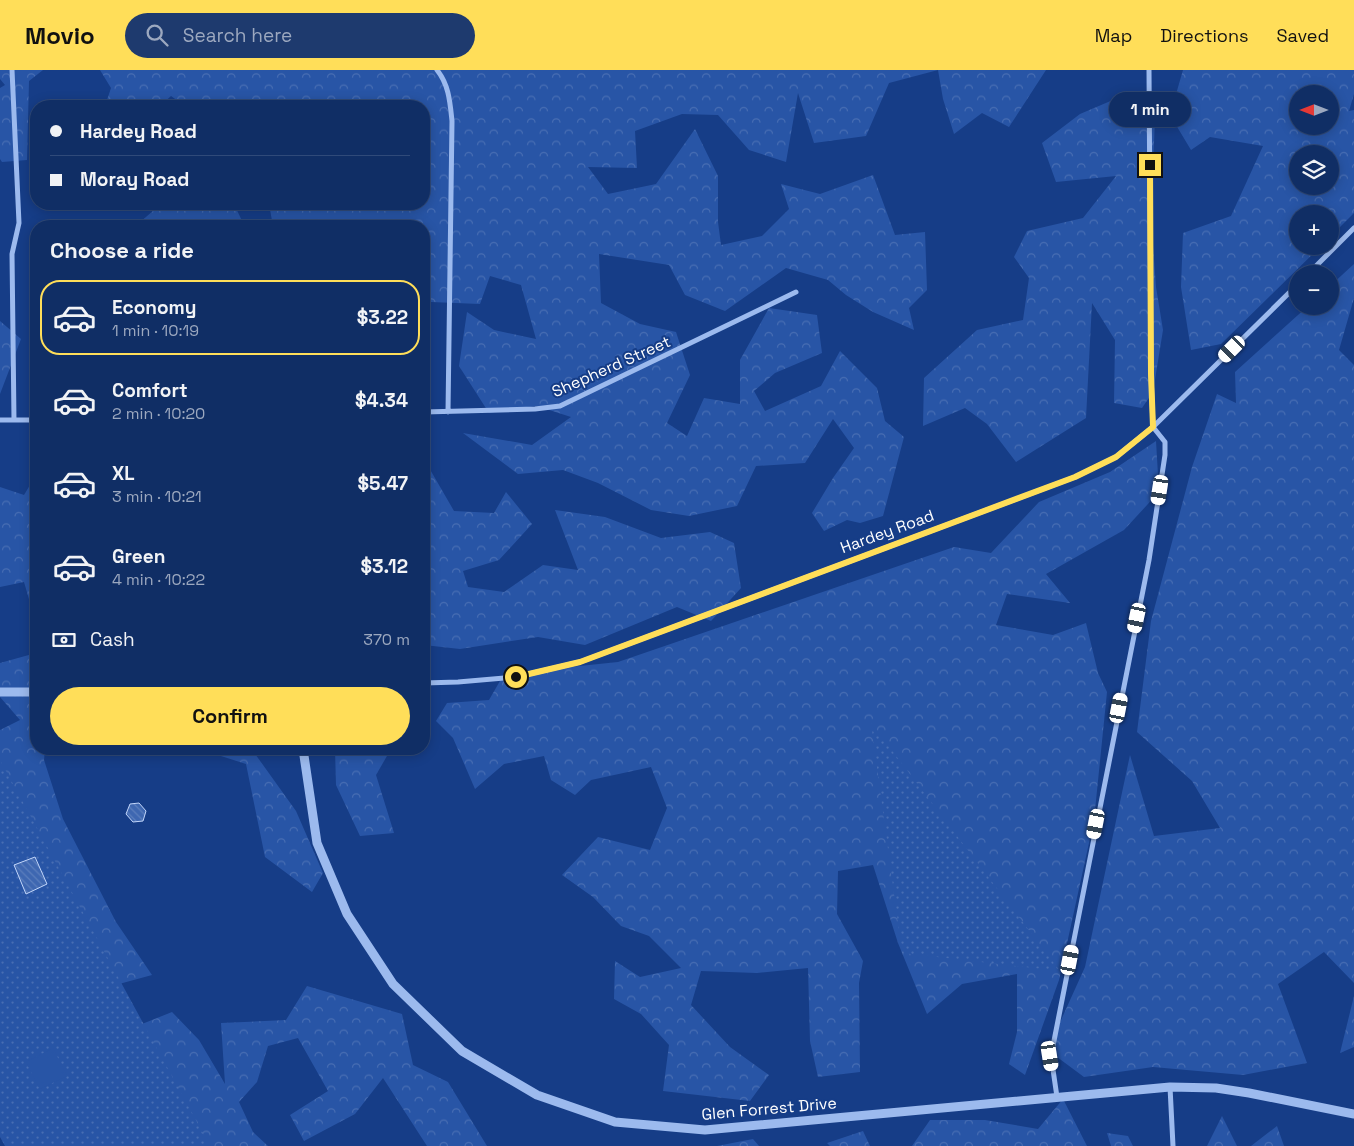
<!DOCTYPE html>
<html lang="en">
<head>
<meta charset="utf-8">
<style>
  body { margin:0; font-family:"Space Grotesk",sans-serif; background:#1e3a6e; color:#f1f3f6; height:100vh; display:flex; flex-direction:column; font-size:19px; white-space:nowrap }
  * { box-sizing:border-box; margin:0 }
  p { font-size:16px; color:#9ca8bf }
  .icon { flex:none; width:28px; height:28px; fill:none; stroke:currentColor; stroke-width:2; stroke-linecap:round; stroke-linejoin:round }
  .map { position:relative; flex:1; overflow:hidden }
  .details { position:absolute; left:30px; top:150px; width:400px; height:535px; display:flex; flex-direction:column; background:#102e65; border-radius:20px; box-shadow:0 2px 12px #0003,0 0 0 1px #304a79 }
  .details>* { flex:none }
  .banner { position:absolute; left:30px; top:30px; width:400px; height:110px; border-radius:20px; box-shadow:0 2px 12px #0003,0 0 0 1px #304a79; display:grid; align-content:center; height:110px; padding:0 20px; background:#102e65 }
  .needle { width:32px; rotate:270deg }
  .buttons { position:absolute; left:1289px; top:15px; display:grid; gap:10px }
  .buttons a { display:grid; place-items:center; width:50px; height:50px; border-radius:50%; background:#102e65; box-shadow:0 2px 12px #0003,0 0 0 1px #304a79; font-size:25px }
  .end { position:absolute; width:22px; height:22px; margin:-11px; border:6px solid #ffde59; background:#111; box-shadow:0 0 0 2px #111 }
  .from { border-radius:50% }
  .bubble { position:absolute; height:35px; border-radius:18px; background:#102e65; box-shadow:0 2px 12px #0003,0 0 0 1px #304a79; font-size:16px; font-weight:800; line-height:35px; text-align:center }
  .car { position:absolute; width:15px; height:30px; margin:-15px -8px; border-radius:6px; box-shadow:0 0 4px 1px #0007; background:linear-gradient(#fff 24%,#345 0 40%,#fff 0 76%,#345 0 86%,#fff 0) }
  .banner b { display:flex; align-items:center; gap:18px; height:48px; font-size:19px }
  .banner b+b { border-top:1px solid #304a79 }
  .banner i { width:12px; height:12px; background:#f1f3f6 }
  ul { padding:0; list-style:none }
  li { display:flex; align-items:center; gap:15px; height:75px; margin:0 10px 8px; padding:0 10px; border:2px solid transparent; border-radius:20px }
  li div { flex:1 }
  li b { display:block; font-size:19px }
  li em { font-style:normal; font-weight:800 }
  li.on { border-color:#ffde59 }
  li>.icon { width:45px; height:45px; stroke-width:1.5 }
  h2 { padding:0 20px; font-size:22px; line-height:60px }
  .pay { display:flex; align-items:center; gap:12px; height:55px; padding:0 20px; font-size:19px }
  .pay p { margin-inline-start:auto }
  .action { display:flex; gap:10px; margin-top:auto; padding:10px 20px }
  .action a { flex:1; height:58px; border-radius:30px; background:#ffde59; color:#111; font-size:20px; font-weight:800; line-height:58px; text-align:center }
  header { display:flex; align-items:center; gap:30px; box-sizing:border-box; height:70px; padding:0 25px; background:#ffde59; color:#111 }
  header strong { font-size:24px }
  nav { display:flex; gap:28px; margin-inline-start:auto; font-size:18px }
  .search { width:350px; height:45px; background:#1e3a6e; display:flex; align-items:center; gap:12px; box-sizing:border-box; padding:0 18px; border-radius:28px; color:#9ca8bf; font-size:19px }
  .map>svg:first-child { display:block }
  .forest { fill:url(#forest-crowns); fill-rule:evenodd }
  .park { fill:url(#park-dots) }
  .garden { fill:#2855a6 }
  .building { fill:url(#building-back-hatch); stroke:#c2d6fa }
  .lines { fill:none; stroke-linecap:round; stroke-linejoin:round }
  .minor { stroke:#9cbaee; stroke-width:5 }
  .tertiary { stroke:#9cbaee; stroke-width:9 }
  .route { stroke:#ffde59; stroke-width:6 }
  .labels { text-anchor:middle; stroke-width:4; stroke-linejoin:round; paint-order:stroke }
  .street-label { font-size:16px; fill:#fff; stroke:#163d87 }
</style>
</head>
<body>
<header>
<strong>Movio</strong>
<div class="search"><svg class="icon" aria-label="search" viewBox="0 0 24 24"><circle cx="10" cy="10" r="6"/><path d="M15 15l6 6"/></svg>Search here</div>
<nav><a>Map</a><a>Directions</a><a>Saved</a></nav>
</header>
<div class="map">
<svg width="1354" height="1076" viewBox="0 0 1354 1076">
  <defs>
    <pattern id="forest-crowns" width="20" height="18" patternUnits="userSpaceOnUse" patternTransform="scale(1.25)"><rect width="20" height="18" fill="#2855a6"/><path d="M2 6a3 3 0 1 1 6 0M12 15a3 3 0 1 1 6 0" fill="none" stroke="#486eb3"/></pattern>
    <pattern id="park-dots" width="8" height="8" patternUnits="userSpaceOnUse" patternTransform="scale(1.25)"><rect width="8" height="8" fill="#2855a6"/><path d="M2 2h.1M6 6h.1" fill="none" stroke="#486eb3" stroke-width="1.8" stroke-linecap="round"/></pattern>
    <pattern id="building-back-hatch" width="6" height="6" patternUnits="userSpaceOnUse" patternTransform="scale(1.25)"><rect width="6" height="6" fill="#3e67b1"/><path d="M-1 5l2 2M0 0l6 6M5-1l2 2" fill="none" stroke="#5b7ebd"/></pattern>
  </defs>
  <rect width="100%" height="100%" fill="#163d87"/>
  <!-- forest -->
  <path class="forest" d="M0 0H43L29 11 27 90 2 92 0 89V18L5 15 0 9Z
    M100 0H1046L1009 57 982 43 954 64 943 29 938 0 889 13 866 66 814 73 798 23 786 92 749 80 718 45 682 44 635 61 637 98 588 97 608 124 656 114 695 59 718 106V152L721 175 762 166 789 139 781 114 820 124 873 105 895 165 925 162 927 220 909 238 914 260 873 242 846 225 828 210 786 198 725 241 685 225 669 195 599 184 601 233 640 254 676 262 690 305 667 353 687 366 704 328 740 334V290L769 238 817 245 822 283 775 303 754 321 765 341 821 316 840 281 877 318 885 351 904 367 883 446 860 453 847 450 824 461 812 443 833 408 854 378 833 349 805 393 756 396 737 436 689 446 651 440 598 413 563 400 518 404 463 363 532 375 571 347 537 336 489 343 459 296 467 242 494 260 536 269 521 215 490 206 480 234 431 232 424 227V156H273L269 134H424V36H185L171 26 160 36H105L111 18Z
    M1183 0H1354V24L1349 41 1354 40V143L1330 167V144H1298V176H1321L1221 274 1191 280 1181 217 1183 163 1231 146 1263 76 1210 67 1191 80 1170 45ZM1298 24H1330V56H1298ZM1298 84H1330V116H1298Z
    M1127 24 1155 48 1151 147 1156 217 1163 260 1153 322 1142 338 1114 333 1115 270 1092 233 1086 348 1016 392 987 354 965 338 923 356 924 308 977 260 1023 250 1029 208 1014 187 1027 161 1083 148 1116 106 1056 112 1042 73 1080 44Z
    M161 134H234L243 153 240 156H141L139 153Z
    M1354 194V228L1339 280 1354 295V913L1324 882 1278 914 1307 993 1243 1005 1153 997 1084 1007 1053 984 1052 970 1085 897 1130 685 1154 766 1220 758 1192 711 1137 662 1151 551 1192 397 1217 324 1236 333 1235 302 1308 236H1330V216Z
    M0 251 21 269 0 324Z
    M1156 371 1159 422 1124 460 1046 504 1070 533 1007 524 996 555 1053 565 1086 553 1098 603 1107 622 1094 750 1059 910 1025 1005 1009 994 1017 962V904L962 914 927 944 898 873 873 795 838 801 837 844 863 891 859 913 860 1002 818 1007 810 971 808 898 757 903 701 901 691 935 730 977 769 1005 750 1031 663 1021 669 975 641 944 614 929 615 891 640 907 681 898 649 866 621 856 593 827 562 805 598 767 650 780 667 738 651 697 591 710 575 725 551 710 544 686 504 694 475 719 453 668 436 651 447 633 489 630 504 604 618 592 954 477 991 483 1039 432 1110 402Z
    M428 396 454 441 494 443 506 422 532 454 499 490 463 501 468 517 504 522 543 495 578 500 555 440 605 447 661 468 710 462 734 473 741 518 711 551 677 537 585 575 538 567 460 579 424 575V409Z
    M36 405V541L31 536 24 512 0 517V417L24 425Z
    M36 583V679H45L44 690 63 749 116 852 152 905 97 920 102 942 142 954 172 942 199 970 225 1014 221 953 286 950 307 916 402 944 413 995 448 1012 487 1076H427L383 1008 355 1044 304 1071 290 1045 328 1021 298 968 268 976 257 1012 239 1032 253 1062 268 1076H181L156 1030 85 979 51 973 33 947 45 930 59 873 61 816 50 789 9 727 0 703V660L20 650 0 627V593Z
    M199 679H255L253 681 296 741 323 803 312 822 265 787 246 694Z
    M335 679H391L376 705 394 763 360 766 336 715Z
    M1354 926V977L1340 983Z
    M1063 1029 1087 1076H912L930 1050H985L1038 1059Z
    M1222 1046 1237 1076H1207Z
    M1277 1056 1284 1076H1251Z
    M863 1061 870 1076H830L827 1073Z
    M1107 1063 1128 1066 1133 1076H1111Z
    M753 1069 759 1076H717Z"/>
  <!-- park -->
  <path class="park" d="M871 653 1060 901 902 883Z
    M0 690 210 1076H5L0 1067Z"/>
  <!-- garden -->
  <path class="garden" d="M53 978 67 1006 40 1019 26 992Z"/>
  <!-- building -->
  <path class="building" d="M139 733 146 741 143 751 133 752 126 744 130 734Z
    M35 787 47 814 26 824 14 795Z"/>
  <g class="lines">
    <!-- minor -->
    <path class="minor" d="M12 0 19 153 12 184 14 350
      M437 0C449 15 450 32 452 51L448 342
      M1308 204 1354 158
      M424 342 535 339 560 336 796 222
      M0 350H36
      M424 613 458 612 516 607 580 592 1075 407 1116 387 1153 357 1298 214
      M1170 1017 1173 1076
      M1057 1027 1051 986 1149 490 1165 385V372L1153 357 1151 304 1149 0"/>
    <!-- tertiary -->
    <path class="tertiary" d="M0 622H36
      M303 679 317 773 347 844 393 914 462 981 537 1025 615 1052 705 1060 1170 1017 1216 1018 1249 1023 1354 1044"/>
  </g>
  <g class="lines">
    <!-- route -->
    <path class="route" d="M516 607 580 592 1075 407 1116 387 1153 357 1151 304 1150 95"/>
  </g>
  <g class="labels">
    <!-- street labels -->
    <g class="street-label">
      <text transform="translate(611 296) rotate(-24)" y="6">Shepherd Street</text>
      <text transform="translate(887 461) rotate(-20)" y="6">Hardey Road</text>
      <text transform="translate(769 1038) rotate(-5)" y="6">Glen Forrest Drive</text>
    </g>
  </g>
</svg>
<div class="buttons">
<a><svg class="needle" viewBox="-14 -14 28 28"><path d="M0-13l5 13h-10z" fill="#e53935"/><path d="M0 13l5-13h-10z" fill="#9ca8bf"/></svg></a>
<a><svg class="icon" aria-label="layers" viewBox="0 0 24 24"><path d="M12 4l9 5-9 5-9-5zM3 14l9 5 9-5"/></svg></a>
<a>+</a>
<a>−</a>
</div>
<i class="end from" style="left:516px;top:607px"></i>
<i class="end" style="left:1150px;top:95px"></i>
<div class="bubble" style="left:1109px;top:22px;width:82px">1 min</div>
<i class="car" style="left:1232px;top:279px;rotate:225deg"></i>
<i class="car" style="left:1160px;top:420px;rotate:189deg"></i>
<i class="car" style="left:1137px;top:548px;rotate:192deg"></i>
<i class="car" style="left:1119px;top:638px;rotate:11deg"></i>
<i class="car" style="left:1096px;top:754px;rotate:191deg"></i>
<i class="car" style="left:1070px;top:890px;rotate:11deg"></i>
<i class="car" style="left:1050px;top:986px;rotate:171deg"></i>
<div class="banner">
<b><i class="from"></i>Hardey Road</b>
<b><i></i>Moray Road</b>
</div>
<section class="details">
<h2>Choose a ride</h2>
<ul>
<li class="on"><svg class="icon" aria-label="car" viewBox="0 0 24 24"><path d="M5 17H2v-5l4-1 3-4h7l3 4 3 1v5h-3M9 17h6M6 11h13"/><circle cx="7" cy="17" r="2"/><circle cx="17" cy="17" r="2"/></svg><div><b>Economy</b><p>1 min · 10:19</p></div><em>$3.22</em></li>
<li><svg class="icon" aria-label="car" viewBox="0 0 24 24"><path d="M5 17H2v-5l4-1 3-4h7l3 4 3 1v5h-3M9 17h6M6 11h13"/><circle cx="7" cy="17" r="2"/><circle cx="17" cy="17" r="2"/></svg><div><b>Comfort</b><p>2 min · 10:20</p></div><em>$4.34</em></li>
<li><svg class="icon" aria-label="car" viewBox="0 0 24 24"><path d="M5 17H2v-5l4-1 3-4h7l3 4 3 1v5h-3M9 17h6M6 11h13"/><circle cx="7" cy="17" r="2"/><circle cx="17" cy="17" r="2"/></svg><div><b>XL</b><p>3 min · 10:21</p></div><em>$5.47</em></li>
<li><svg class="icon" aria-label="car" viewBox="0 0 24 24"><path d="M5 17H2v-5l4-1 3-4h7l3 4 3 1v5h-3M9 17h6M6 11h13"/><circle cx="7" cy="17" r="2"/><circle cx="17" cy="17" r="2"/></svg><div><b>Green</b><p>4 min · 10:22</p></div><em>$3.12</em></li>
</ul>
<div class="pay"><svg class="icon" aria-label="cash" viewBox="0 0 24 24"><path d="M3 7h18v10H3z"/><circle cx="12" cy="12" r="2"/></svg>Cash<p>370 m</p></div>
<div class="action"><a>Confirm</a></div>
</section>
</div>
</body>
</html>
